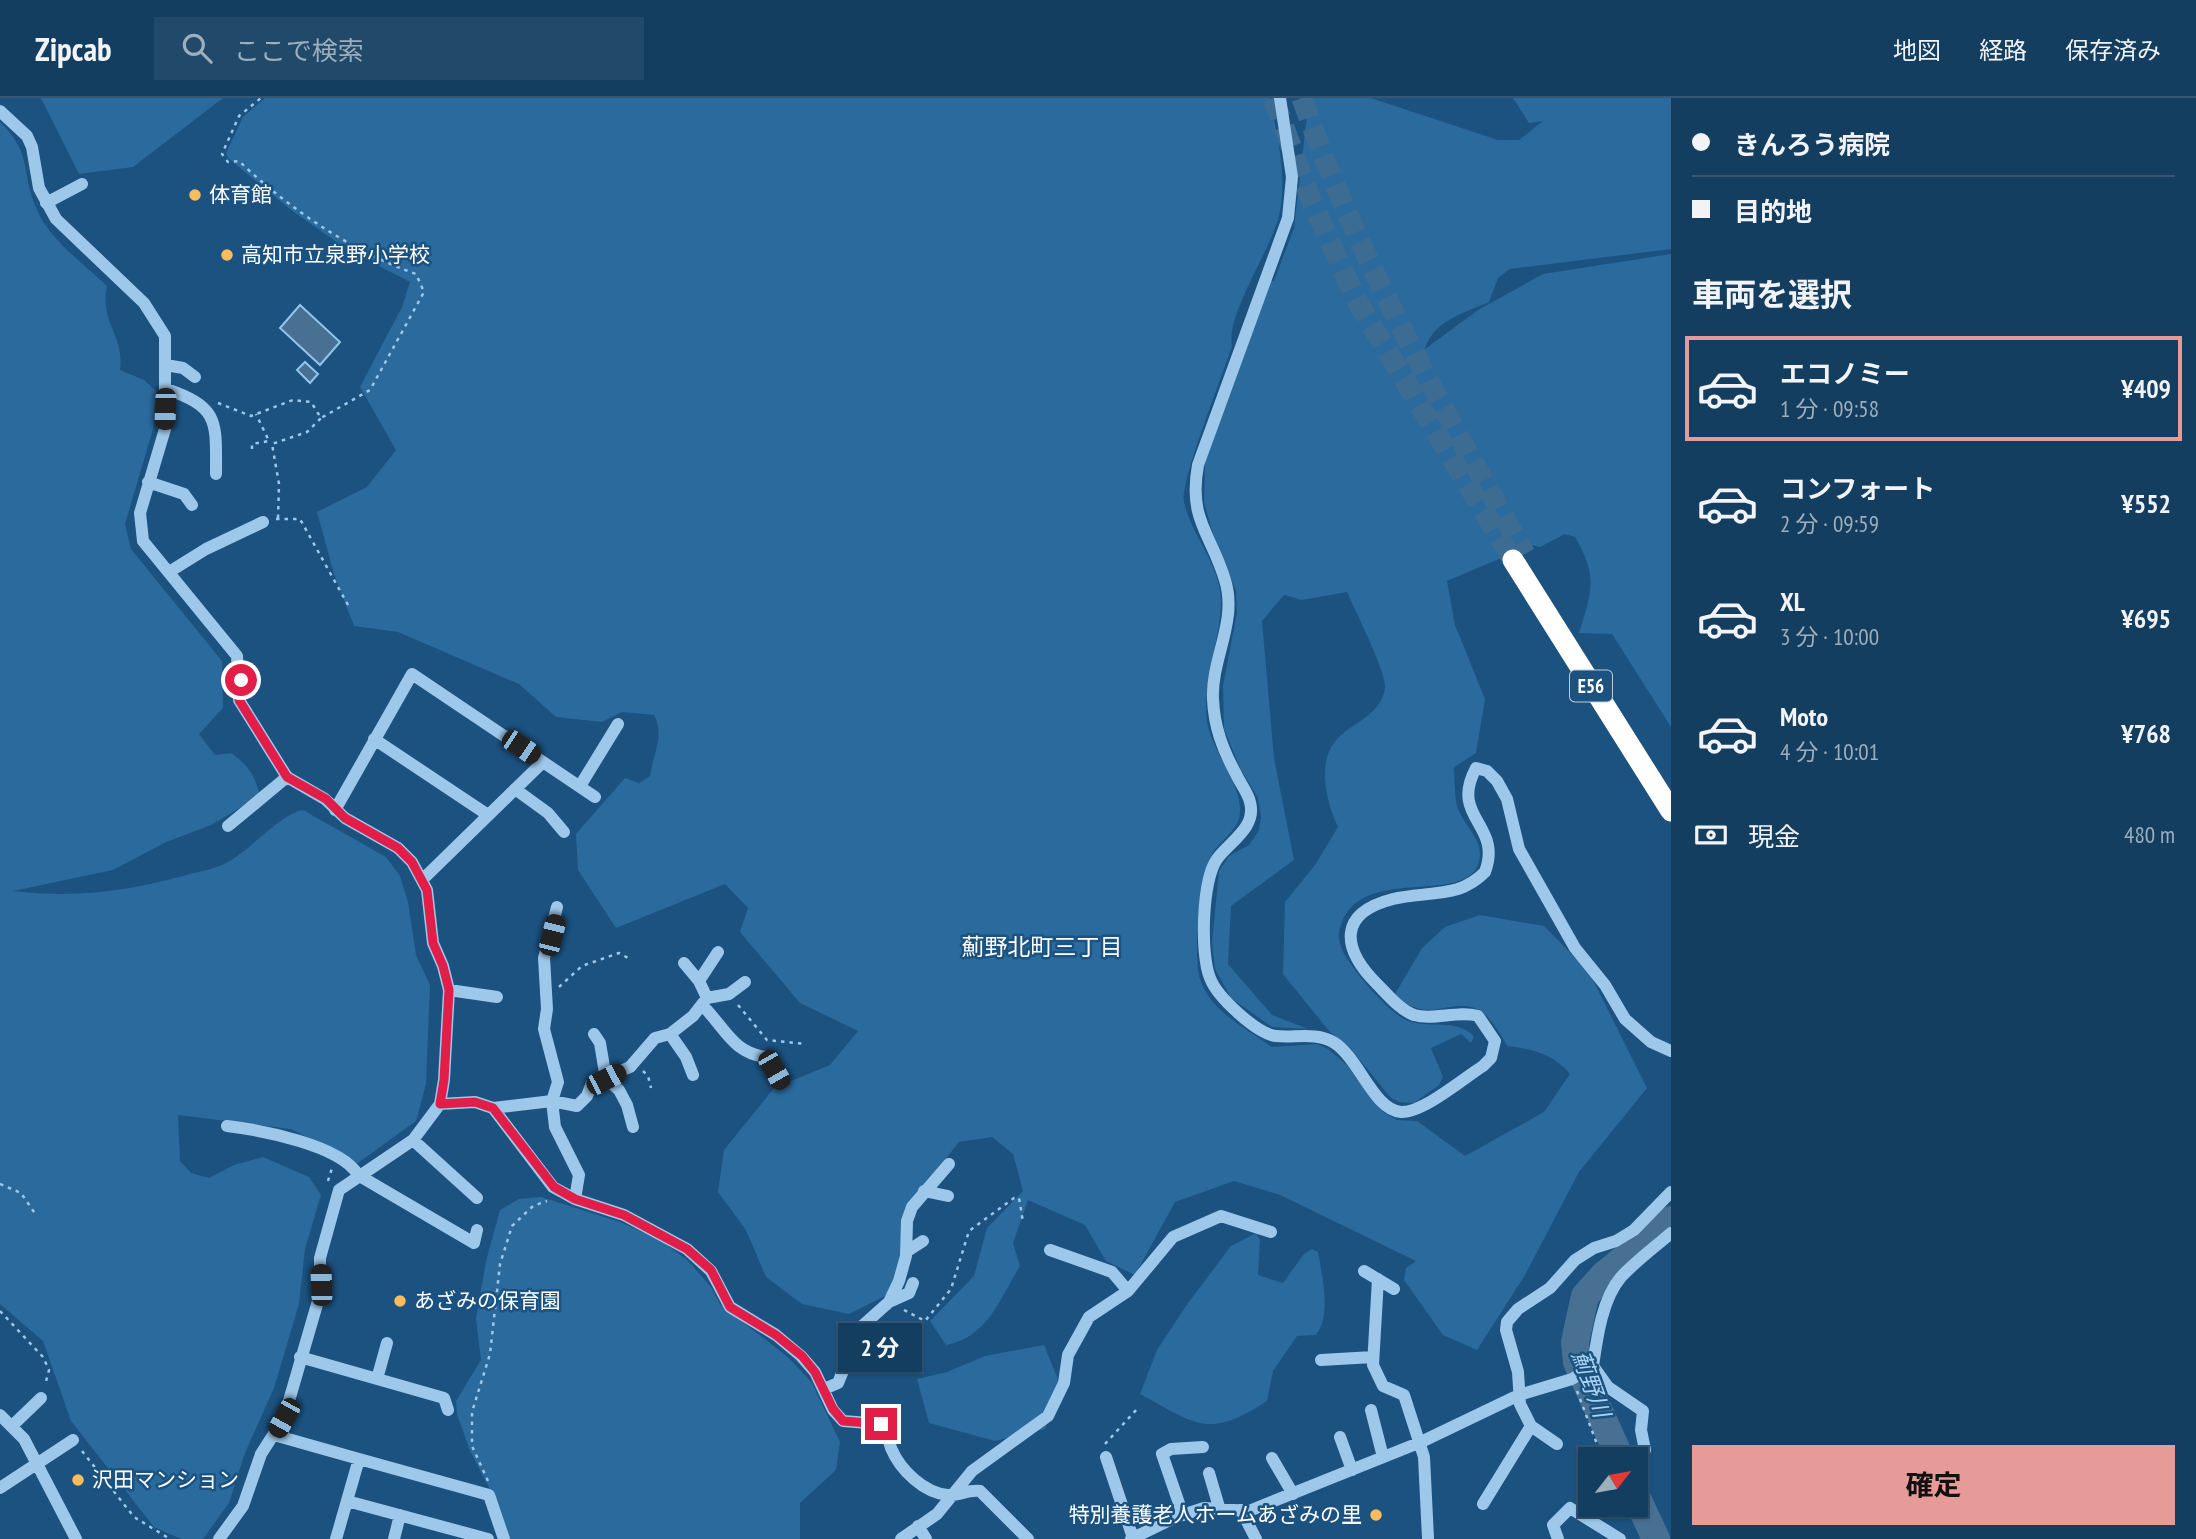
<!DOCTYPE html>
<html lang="ja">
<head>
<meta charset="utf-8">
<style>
  body { margin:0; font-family:"PT Sans Narrow","Noto Sans JP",sans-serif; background:#214969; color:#f1f3f6; height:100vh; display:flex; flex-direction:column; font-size:26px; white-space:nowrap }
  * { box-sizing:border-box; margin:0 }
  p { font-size:23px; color:#9daebd }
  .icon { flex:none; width:38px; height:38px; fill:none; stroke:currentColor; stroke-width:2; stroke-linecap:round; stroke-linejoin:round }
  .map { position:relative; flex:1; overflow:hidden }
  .side { display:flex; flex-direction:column; background:#143e60; width:525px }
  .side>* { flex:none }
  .hud { display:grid; align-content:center; height:154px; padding:0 21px; background:#143e60 }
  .needle { width:46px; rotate:59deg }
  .fabs { position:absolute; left:1578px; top:1349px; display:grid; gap:14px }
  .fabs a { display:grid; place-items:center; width:70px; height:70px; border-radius:0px; background:#143e60; box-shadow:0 2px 5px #0004,0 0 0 2px #335775; font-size:35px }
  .end { position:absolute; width:32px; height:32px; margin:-16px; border:9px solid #e11d48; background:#fff; box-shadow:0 0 0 4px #fff }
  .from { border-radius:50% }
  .bubble { position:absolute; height:49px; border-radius:0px; background:#143e60; box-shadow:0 2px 5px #0004,0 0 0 2px #335775; font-size:23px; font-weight:700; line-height:49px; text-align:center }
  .car { position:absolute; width:21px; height:42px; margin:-21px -10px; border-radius:9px; box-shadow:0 0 5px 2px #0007; background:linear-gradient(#222 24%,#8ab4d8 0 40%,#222 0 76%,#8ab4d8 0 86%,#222 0) }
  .hud b { display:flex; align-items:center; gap:24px; height:66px; font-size:26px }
  .hud b+b { border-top:2px solid #335775 }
  .hud i { width:18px; height:18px; background:#f1f3f6 }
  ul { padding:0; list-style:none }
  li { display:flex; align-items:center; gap:21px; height:105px; margin:0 14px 10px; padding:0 7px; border:4px solid transparent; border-radius:0px }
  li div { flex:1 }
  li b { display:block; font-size:26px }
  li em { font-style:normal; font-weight:700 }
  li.current { border-color:#e69b98 }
  li>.icon { width:63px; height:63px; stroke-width:1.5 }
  h2 { padding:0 21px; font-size:32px; line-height:84px }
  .pay { display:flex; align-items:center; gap:18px; height:77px; padding:0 21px; font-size:26px }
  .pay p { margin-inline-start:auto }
  .button { display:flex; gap:14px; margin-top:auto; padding:14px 21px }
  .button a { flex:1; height:80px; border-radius:0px; background:#e69b98; color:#111; font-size:28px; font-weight:700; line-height:80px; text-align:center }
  header { display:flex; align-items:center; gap:42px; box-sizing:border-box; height:98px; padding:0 35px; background:#143e60; border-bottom:2px solid #335775 }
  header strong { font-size:33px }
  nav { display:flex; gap:38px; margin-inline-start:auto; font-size:24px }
  .search { width:490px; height:63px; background:#214969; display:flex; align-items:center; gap:18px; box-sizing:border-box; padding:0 24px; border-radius:0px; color:#9daebd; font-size:26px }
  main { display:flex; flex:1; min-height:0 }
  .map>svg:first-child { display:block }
  .green { fill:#2a6a9d }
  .water { fill:#487092; stroke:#91c5ec; stroke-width:2 }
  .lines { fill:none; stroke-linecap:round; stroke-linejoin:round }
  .river { stroke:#487092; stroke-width:28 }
  .highway-tunnel { stroke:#3d6c93; stroke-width:21; stroke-dasharray:21 10; stroke-linecap:butt }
  .path { stroke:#9ec8ea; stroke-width:2.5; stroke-dasharray:3.5 5; stroke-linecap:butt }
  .minor { stroke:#9ec8ea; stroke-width:12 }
  .highway { stroke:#fff; stroke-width:21 }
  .route { stroke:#e11d48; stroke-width:9 }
  .poi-dot { fill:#fbbc5b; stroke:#1b5280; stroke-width:2.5 }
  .labels { text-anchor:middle; stroke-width:5; stroke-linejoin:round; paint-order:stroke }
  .shield { fill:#1b5280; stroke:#bbcbd9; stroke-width:2 }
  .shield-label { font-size:19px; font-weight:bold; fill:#fff }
  .poi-label { font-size:21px; fill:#fff; stroke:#1b5280; text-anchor:start }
  .neighbourhood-label { font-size:23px; fill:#fff; stroke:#1b5280 }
  .water-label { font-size:23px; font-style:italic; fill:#aad2f2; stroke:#1b5280 }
</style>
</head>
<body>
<header>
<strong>Zipcab</strong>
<div class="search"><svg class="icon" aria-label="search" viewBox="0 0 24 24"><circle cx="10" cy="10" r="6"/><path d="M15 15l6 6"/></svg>ここで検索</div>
<nav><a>地図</a><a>経路</a><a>保存済み</a></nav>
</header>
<main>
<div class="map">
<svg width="1671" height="1441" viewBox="0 0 1671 1441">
  <rect width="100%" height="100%" fill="#1b5280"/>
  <!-- green -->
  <path class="green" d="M41 0H223L133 69 79 76Z
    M265 0H1270C1277 39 1288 78 1279 118 1270 154 1226 216 1232 248 1223 277 1180 383 1184 404 1192 439 1220 466 1221 502 1221 543 1202 583 1207 623 1211 652 1241 685 1240 713 1240 732 1221 741 1212 756 1199 777 1193 857 1200 881 1210 913 1247 931 1272 949L1317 946 1328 951 1346 966 1383 1014 1397 1022 1417 1023 1465 1058 1544 1014 1570 976C1553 956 1532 951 1507 948 1466 867 1439 941 1395 896L1422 850 1445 829 1480 817 1544 828 1589 874 1647 990 1579 1074 1525 1177 1477 1252 1443 1237 1404 1182 1406 1170 1416 1163 1280 1097 1234 1083 1175 1104 1135 1177 1106 1163 1085 1127 1028 1102 1013 1145 1020 1168C999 1202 988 1239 946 1247L930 1223 974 1178 987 1130 1023 1093 1013 1056 992 1039 959 1044 922 1091 896 1180 887 1197 849 1216 802 1206 766 1179 746 1132 718 1094 724 1052 774 990 830 967 858 933 800 905 740 834 748 810 725 786 616 830 578 772 576 736 625 680 639 685 650 678C653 656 665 638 654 617L622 614 602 624 556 619 519 586 398 534 354 528 334 476 317 414 367 389 396 352 360 289 402 209 410 184 348 152 291 112 228 60 226 55 243 19Z
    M1309 0H1371L1498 42H1519L1543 23 1529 25 1513 0H1671V151L1510 171 1498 180 1489 204C1464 215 1433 223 1425 251L1478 212 1543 176 1671 156V629L1612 536 1579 535C1592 493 1598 478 1575 439L1565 436 1540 449 1532 447 1447 483 1455 527 1485 601 1476 655 1454 669C1455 681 1454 699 1458 711 1466 731 1488 745 1477 769 1459 805 1364 769 1342 824 1336 837 1339 847 1346 859 1360 880 1379 903 1399 918 1422 935 1452 917 1474 938L1471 945 1461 936 1431 950 1443 979 1439 987 1414 1005 1399 1004 1391 1000 1350 950 1329 933 1283 876 1285 804 1315 767 1338 729C1326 704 1315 660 1340 638 1357 623 1383 614 1385 589 1387 576 1354 510 1347 494L1302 502 1284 497 1262 523 1274 660 1294 762 1231 808 1228 866 1272 917 1308 931 1272 929 1231 900 1215 871 1212 844 1219 773 1229 758 1249 747 1259 732 1261 719 1258 700 1241 672 1224 631 1223 588 1237 515 1236 493 1212 433 1204 404 1205 365 1268 183H1274L1294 130Z
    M0 24C34 57 20 75 37 112 50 142 84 166 107 188 99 224 125 237 120 272L144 282 156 293 153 331 125 426 131 451 222 563 223 610 199 636 215 657 231 655C248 667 255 677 260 698L211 727 166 744 113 772 13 793C76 800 122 794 183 778 196 774 212 772 224 766 249 754 281 715 303 712L386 759 400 778 408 804 416 857 430 887 426 986 416 1023 358 1065 291 1031 178 1017 180 1063 191 1075 209 1080 234 1067 263 1059 309 1079 321 1097 305 1151 299 1206 274 1290 245 1355 229 1405 203 1441H181L154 1429 71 1323 43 1243 0 1206Z
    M541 1099 620 1124 660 1142 687 1162 711 1189 720 1206 789 1260 812 1285 840 1344 836 1372 800 1405V1441H508L493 1397 470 1353 457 1316 456 1303 481 1262 476 1221 486 1163 500 1112 519 1101Z
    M1256 1135 1260 1142 1258 1177 1283 1185 1304 1156 1312 1151 1318 1154C1322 1178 1332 1216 1316 1237L1297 1238 1273 1273 1267 1303C1208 1342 1196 1326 1140 1296L1157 1252 1188 1205 1231 1148Z
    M1044 1247 1062 1291 1045 1331 995 1343 929 1325 917 1281 947 1274 985 1258Z"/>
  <!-- water -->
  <path class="water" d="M300 207 340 244 320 267 280 230Z
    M305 264 318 276 310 285 297 272Z"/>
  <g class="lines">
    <!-- river -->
    <path class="river" d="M1621 1362 1577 1264 1575 1244 1585 1198 1604 1177 1671 1122
      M1636 1398 1656 1441"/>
    <!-- highway-tunnel -->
    <path class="highway-tunnel" d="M1273 0 1311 102 1357 203 1513 462
      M1302 0C1358 161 1441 308 1525 456"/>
    <!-- path -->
    <path class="path" d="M218 305 251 318 293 302 311 304 321 320 370 292 424 194 416 176C351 153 288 110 239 63L228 64 222 56 239 18 261 0
      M252 351V346L269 343 256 316
      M278 420 279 386 272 346 307 334 321 320
      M276 421H300L348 507
      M559 889 582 868 619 855 628 860
      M738 907 767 942 806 946
      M643 973 648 978 651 990
      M328 1083 332 1070
      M0 1086 21 1095 36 1117
      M904 1212 925 1223 951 1191 969 1133 1014 1100H1019L1023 1124
      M0 1213 43 1259 49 1272 45 1287
      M1577 1293 1603 1362
      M1105 1346 1138 1310
      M82 1353 134 1419 170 1441
      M488 1383 472 1348V1314L490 1256 500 1166 512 1128 533 1108 547 1103
      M1580 1400 1591 1389"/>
    <!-- minor -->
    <path class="minor" d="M1280 0 1292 79 1288 120 1198 367C1188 422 1211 435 1225 482 1238 523 1211 561 1213 601 1214 629 1223 652 1236 676 1240 685 1248 695 1250 704 1257 730 1229 744 1217 761 1202 782 1200 856 1210 880 1217 899 1257 936 1276 938 1295 940 1316 934 1333 944 1359 959 1373 1012 1401 1014 1423 1015 1464 980 1483 968L1491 960 1495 943 1478 918C1457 912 1434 923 1414 917 1400 912 1387 896 1377 886 1341 850 1338 815 1393 801 1414 796 1437 797 1458 791 1467 788 1478 781 1485 774 1503 726 1449 720 1476 670L1487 673 1497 683 1507 701 1519 751 1575 850 1605 887 1625 921 1651 944 1671 953
      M0 13 27 38 32 49 39 90 56 121 144 205 165 238V331L140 415 143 443 237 558 239 602 287 679 325 701 345 720 398 750 412 764 427 792 433 845 443 868 449 892 444 982 440 1006 413 1042 339 1092 320 1160V1196L284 1320 261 1356 243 1408 219 1441
      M46 105 82 86
      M166 267 183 270 195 279
      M166 291C220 309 216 324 216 376
      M148 384 184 396 192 407
      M169 474 206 451 263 424
      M374 641 488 717
      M580 688 618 626
      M515 691 548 715 564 734
      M335 712 412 576 595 699
      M228 728 287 679
      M422 782 543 664
      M557 809 544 860 547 911 544 931 558 984 552 1003 555 1029 579 1077 575 1101
      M684 865 699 883
      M449 892 497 899
      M707 900 729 896 745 884
      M703 908C725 930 733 955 766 959L781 984
      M594 936 600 945 606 981 619 992 627 1007 633 1029
      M670 936 686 959 693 977
      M440 1006 475 1004 493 1010 552 1003 577 1008 587 998 592 985 630 969 655 940 670 936 693 918 707 900 699 883 718 854
      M493 1010 553 1089 575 1101 624 1117 687 1151 711 1173 730 1209 776 1237 801 1258 815 1274 833 1312 843 1323 881 1326C887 1335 888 1340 891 1350 900 1372 924 1395 948 1397 959 1398 969 1391 980 1393L1028 1441
      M227 1028C260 1032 341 1047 358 1077L474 1145 477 1132
      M413 1042 477 1100
      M924 1093 948 1098
      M1050 1152 1112 1174 1128 1193
      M906 1154 923 1143
      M1364 1173 1394 1191
      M1378 1181 1373 1267 1383 1288 1404 1297 1424 1359 1428 1440
      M889 1204 909 1195 913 1185
      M300 1259 444 1300 448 1312
      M1321 1262 1373 1259
      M1593 1268 1608 1289 1643 1313 1641 1332 1645 1352
      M377 1281 387 1245
      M824 1291 838 1285 861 1229 889 1204 899 1183 906 1158 907 1123 912 1109 949 1066
      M1371 1312 1383 1359
      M0 1317 24 1341 76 1441
      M13 1327 41 1300
      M274 1337 359 1361
      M1340 1339 1352 1372
      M1557 1346 1531 1328 1520 1306 1518 1274 1506 1232 1507 1224 1518 1211 1550 1190 1575 1162 1594 1150 1616 1143 1634 1132 1671 1094
      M1106 1359 1133 1440
      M1272 1360 1293 1396
      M1209 1375 1219 1409
      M0 1390 73 1342
      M347 1403 488 1441
      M1483 1406 1531 1328
      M1241 1412 1256 1441
      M1183 1417 1162 1356 1171 1351 1203 1349
      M918 1428 926 1441
      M336 1441 359 1361 489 1397 504 1441
      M394 1441 400 1417
      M901 1441 937 1416 972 1373 1048 1318 1064 1285 1068 1257 1089 1219 1128 1193 1173 1139 1221 1118 1271 1134
      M1131 1441 1176 1419 1204 1410 1249 1413 1421 1344 1519 1297 1572 1281 1593 1268C1597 1240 1602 1201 1621 1179 1636 1163 1655 1149 1671 1135
      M1558 1441 1553 1427 1570 1410 1620 1441"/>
    <!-- highway -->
    <path class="highway" d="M1513 462 1671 713"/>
  </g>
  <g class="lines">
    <!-- route -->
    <path class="route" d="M241 582 239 602 287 679 326 701 345 720 398 750 412 764 427 792 433 845 443 868 449 892 444 982 440 1006 475 1004 493 1010 554 1089 575 1101 624 1117 687 1151 711 1172 730 1209 776 1237 802 1258 815 1274 833 1311 843 1323 881 1326"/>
  </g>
  <!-- markers -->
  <g class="poi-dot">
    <circle cx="195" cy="97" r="7"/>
    <circle cx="227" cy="157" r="7"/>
    <circle cx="400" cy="1203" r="7"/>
    <circle cx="78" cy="1382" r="7"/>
    <circle cx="1376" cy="1417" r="7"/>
  </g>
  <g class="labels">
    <!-- shield labels -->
    <rect class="shield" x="1570" y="572.5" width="42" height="31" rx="5"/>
    <g class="shield-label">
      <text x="1591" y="595">E56</text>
    </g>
    <!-- poi labels -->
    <g class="poi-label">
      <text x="209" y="104">体育館</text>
      <text x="241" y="164">高知市立泉野小学校</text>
      <text x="414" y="1210">あざみの保育園</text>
      <text x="92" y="1389">沢田マンション</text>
      <text x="1362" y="1424" text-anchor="end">特別養護老人ホームあざみの里</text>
    </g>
    <!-- neighbourhood labels -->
    <g class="neighbourhood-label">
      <text x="1042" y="857">薊野北町三丁目</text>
    </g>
    <!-- water labels -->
    <g class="water-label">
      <text transform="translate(1591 1286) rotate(70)" y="8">薊野川</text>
    </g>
  </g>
</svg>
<div class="fabs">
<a><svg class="needle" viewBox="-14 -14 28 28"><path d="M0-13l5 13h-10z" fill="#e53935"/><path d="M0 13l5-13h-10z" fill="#9daebd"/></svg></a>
</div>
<i class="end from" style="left:241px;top:582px"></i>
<i class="end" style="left:881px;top:1326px"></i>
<div class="bubble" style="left:838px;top:1225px;width:84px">2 分</div>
<i class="car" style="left:165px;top:311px;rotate:182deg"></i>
<i class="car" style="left:521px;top:649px;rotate:124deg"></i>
<i class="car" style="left:552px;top:837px;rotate:14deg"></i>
<i class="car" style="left:774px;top:972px;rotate:150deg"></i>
<i class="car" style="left:606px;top:981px;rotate:63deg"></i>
<i class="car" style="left:321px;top:1187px;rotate:358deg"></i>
<i class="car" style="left:284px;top:1320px;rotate:209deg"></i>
</div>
<section class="side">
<div class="hud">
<b><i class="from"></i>きんろう病院</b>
<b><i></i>目的地</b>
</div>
<h2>車両を選択</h2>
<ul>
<li class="current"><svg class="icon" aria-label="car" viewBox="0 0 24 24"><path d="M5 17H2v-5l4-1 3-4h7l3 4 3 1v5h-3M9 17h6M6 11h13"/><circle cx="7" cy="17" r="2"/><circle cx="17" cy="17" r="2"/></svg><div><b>エコノミー</b><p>1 分 · 09:58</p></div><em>¥409</em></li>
<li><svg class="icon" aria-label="car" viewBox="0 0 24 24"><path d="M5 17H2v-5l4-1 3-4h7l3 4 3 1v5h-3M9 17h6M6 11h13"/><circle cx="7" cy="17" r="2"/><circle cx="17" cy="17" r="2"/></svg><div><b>コンフォート</b><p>2 分 · 09:59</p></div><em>¥552</em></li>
<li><svg class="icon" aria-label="car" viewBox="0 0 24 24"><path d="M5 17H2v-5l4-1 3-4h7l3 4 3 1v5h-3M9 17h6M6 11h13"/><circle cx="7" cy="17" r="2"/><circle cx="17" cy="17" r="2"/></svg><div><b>XL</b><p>3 分 · 10:00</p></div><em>¥695</em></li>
<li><svg class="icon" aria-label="car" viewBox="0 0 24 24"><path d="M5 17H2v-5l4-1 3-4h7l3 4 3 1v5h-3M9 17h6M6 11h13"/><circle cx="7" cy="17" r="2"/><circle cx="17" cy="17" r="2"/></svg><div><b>Moto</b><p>4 分 · 10:01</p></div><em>¥768</em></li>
</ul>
<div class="pay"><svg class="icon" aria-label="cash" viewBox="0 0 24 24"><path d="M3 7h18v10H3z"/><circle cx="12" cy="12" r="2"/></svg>現金<p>480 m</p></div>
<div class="button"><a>確定</a></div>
</section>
</main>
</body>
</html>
